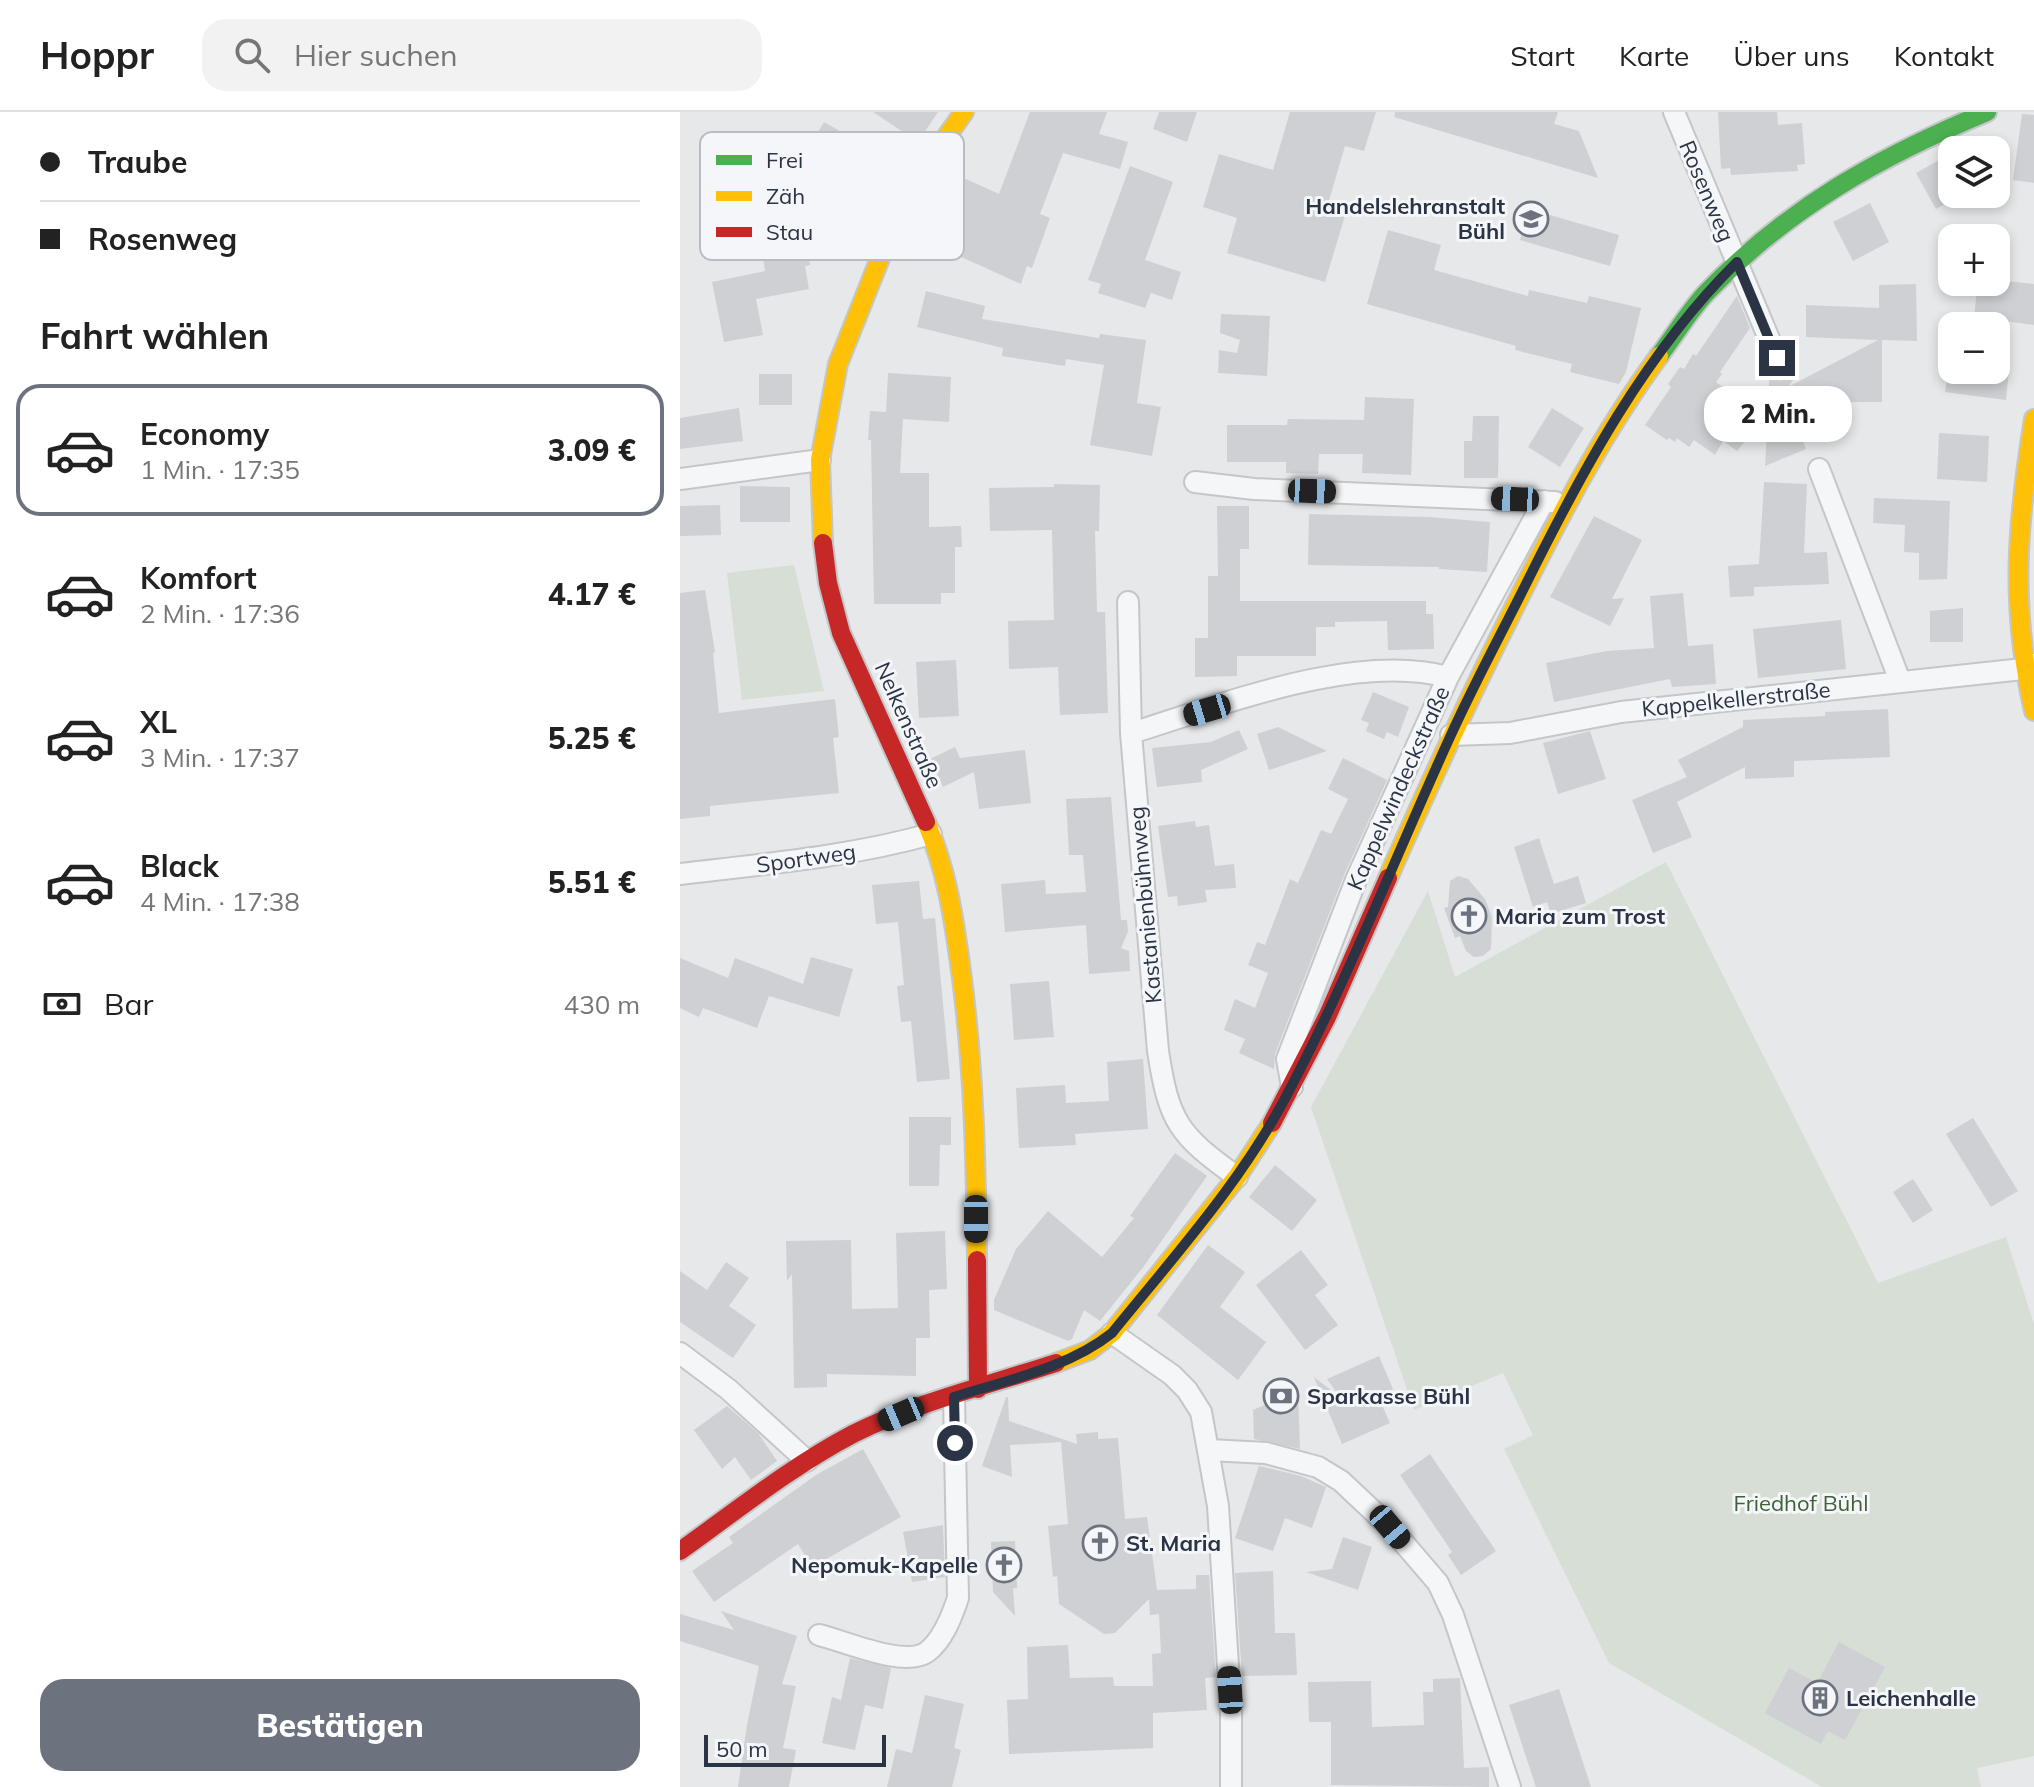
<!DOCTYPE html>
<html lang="de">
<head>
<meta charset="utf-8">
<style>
  body { margin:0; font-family:Mulish,sans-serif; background:#f2f2f2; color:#222; height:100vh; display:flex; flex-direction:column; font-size:30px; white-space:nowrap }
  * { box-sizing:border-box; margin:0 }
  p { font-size:26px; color:#767676 }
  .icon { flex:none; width:44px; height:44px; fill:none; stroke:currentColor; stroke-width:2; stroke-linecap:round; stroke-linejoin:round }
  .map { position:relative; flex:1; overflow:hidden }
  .side { display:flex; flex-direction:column; background:#fff; width:680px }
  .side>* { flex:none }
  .guide { display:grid; align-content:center; height:176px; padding:0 40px; background:#fff }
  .fabs { position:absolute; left:1258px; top:24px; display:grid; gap:16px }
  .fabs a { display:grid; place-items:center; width:72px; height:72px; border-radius:16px; background:#fff; box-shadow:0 4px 12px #0003; font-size:40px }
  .scale { position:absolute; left:24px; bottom:20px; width:182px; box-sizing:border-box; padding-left:8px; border:4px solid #2b3445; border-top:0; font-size:22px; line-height:28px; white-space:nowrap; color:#2b3445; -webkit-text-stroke:6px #f4f6f9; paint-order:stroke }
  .end { position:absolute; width:36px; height:36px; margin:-18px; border:10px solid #2b3445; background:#fff; box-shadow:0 0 0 4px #fff }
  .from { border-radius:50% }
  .bubble { position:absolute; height:56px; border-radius:24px; background:#fff; box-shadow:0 4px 12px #0003; font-size:26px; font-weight:800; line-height:56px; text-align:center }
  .car { position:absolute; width:24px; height:48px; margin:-24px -12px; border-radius:10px; box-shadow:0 0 6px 2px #0007; background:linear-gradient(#222 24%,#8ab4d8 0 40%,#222 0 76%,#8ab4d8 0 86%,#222 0) }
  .guide b { display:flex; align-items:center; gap:28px; height:76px; font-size:30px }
  .guide b+b { border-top:2px solid #e0e0e0 }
  .guide i { width:20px; height:20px; background:#222 }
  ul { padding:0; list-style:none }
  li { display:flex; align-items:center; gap:24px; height:132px; margin:0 16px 12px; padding:0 24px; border:4px solid transparent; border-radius:24px }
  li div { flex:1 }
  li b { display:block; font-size:30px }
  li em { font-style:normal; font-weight:800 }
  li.current { border-color:#6c737f }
  li>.icon { width:72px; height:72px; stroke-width:1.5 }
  h2 { padding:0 40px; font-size:36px; line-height:96px }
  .pay { display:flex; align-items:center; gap:20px; height:88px; padding:0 40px; font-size:30px }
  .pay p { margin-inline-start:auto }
  .primary-button { display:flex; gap:16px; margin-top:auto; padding:16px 40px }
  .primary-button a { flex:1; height:92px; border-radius:24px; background:#6c737f; color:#fff; font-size:32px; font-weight:800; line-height:92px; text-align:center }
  header { display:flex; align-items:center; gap:48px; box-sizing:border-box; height:112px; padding:0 40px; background:#fff; border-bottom:2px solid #e0e0e0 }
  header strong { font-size:38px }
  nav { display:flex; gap:44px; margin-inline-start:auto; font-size:28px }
  .search { width:560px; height:72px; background:#f2f2f2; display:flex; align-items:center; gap:20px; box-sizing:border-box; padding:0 28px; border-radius:24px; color:#767676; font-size:30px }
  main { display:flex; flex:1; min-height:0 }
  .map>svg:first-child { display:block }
  .green { fill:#d6ded6 }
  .building { fill:#ced0d3 }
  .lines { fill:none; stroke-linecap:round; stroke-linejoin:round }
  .street-casing { stroke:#c4c6c8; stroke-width:24 }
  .fast-casing { stroke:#c4c6c8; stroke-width:22 }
  .slow-casing { stroke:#c4c6c8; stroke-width:22 }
  .jam-casing { stroke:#c4c6c8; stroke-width:22 }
  .street { stroke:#f5f6f7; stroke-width:20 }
  .fast { stroke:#4caf50; stroke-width:18 }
  .slow { stroke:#ffc107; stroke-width:18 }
  .jam { stroke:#c62828; stroke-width:18 }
  .route { stroke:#2b3445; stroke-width:10 }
  .labels { text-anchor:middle; stroke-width:6; stroke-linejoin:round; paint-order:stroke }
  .street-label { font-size:22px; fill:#2b3445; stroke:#f4f6f9 }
  .poi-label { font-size:22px; font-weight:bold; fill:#2b3445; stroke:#f4f6f9; text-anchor:start }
  .park-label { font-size:22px; fill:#3f6138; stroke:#f4f6f9 }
  .key { fill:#f4f6f9; stroke:#b8bcc3; stroke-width:2 }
  .key-label { font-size:22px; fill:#2b3445 }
</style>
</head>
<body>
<header>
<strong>Hoppr</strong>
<div class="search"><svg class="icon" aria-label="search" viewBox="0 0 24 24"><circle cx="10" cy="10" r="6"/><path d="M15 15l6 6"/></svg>Hier suchen</div>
<nav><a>Start</a><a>Karte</a><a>Über uns</a><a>Kontakt</a></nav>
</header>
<main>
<section class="side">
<div class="guide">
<b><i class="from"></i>Traube</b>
<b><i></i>Rosenweg</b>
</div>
<h2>Fahrt wählen</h2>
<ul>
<li class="current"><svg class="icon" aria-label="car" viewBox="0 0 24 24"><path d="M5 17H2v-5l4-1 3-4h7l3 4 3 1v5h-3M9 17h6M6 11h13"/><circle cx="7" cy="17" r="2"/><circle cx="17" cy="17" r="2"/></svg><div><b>Economy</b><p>1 Min. · 17:35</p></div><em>3.09 €</em></li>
<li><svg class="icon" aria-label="car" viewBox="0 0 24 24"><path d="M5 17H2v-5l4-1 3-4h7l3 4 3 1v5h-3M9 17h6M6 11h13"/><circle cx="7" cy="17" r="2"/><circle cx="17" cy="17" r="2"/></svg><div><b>Komfort</b><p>2 Min. · 17:36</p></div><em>4.17 €</em></li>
<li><svg class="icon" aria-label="car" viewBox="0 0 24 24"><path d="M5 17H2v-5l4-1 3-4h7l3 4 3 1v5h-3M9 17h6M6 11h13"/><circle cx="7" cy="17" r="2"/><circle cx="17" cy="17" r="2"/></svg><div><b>XL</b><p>3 Min. · 17:37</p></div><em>5.25 €</em></li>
<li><svg class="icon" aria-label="car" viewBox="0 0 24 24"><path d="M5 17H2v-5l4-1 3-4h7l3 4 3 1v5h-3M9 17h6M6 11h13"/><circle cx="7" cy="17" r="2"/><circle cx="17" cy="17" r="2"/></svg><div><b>Black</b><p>4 Min. · 17:38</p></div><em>5.51 €</em></li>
</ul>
<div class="pay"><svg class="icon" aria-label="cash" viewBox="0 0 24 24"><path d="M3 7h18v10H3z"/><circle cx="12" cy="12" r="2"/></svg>Bar<p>430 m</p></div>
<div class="primary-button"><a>Bestätigen</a></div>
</section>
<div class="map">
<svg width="1354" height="1675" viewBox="0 0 1354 1675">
  <rect width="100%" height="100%" fill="#e6e8ea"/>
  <!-- green -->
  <path class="green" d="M114 453 144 579 62 588 47 461Z
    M986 750 1198 1171 1326 1125 1354 1212V1644L1297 1656 1301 1675H1142L929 1551 824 1337 853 1323 823 1261 734 1298 631 995 748 779 775 865Z"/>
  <!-- building -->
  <path class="building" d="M193 0H258L238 30Z
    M350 0H427L419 22 448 30 440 57 383 41 360 102 370 106 352 156 347 154 341 172 246 129 275 62 319 82Z
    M479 0H517L507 30 473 17Z
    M610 0H696L684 39 665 34 648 92 667 97 645 170 547 141 557 106 523 95 539 42 593 58Z
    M715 0H878L874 12 899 19 918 66 714 5Z
    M1038 0H1097L1098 13 1122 11 1125 52 1117 53 1118 59 1051 63 1050 56 1041 57Z
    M1342 2 1354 3V71L1333 68Z
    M144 10 172 26 162 43 134 27Z
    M1272 41V88L1256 97 1236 61Z
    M450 54 493 70 465 148 501 160 492 188 471 181 465 196 418 181 421 172 408 168Z
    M119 88 130 153 125 154 129 177 76 187 83 223 44 230 32 170 85 159 79 119 90 118 85 94Z
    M1190 91 1209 130 1173 149 1153 110Z
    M849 97 939 123 930 154 840 128Z
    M708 118 761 133 754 158 848 184 849 178 907 191 909 184 961 196 946 260 939 272 890 260 892 252 835 238 836 234 687 192Z
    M1316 168 1354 172V213L1294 205 1298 170H1316Z
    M1236 172 1237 229 1202 228V290H1107L1126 337 1085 354 1088 301 1057 339 1043 329 1035 343 1014 328 1009 335 997 326 995 330 989 326 987 328 965 313 991 275 988 272 1000 255 1004 257 1013 242 1016 244 1057 184 1070 216 1040 260 1042 262 1036 270 1062 290 1074 279 1089 274 1090 257 1095 259 1099 269 1118 261 1108 275 1198 228 1126 225V193L1199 196V173Z
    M246 179 305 194 302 207 419 226 420 222 466 228 457 291 481 295 472 344 410 333 424 253 386 247 385 254 322 244 323 236 237 215Z
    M541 202 590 204 587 264 538 261 539 238 557 241 560 228 540 221Z
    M1268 258H1329L1326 288 1265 280Z
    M208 261 271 265 269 310 223 307 220 361H249V415L281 414 282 435H275V481H261V492H194L191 328H188L190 299 206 300Z
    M79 262H112V293H79Z
    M685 285 734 287 731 363 682 361 683 342H639L638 362 606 361V350H547V313H607L608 307 684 308Z
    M59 296 63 329 0 337V306Z
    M872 296 904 316 880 355 848 335Z
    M793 304H819L818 366H784V329H792Z
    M1259 321 1309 324 1307 370 1257 367Z
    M1084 370 1127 372 1124 441 1147 440 1149 472 1074 475V484L1050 485 1048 454 1079 452Z
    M374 372 420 373 419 419H415L417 500H425L428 601 380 603 378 555 329 557 328 509 374 508 372 418 310 419 309 376 374 375Z
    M60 374 110 375V410H60Z
    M1194 386 1270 389 1267 467 1239 468V441L1224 440 1225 413 1193 411Z
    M40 393 41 423 0 424V394Z
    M537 394H569V437H560V489H746V502H753L754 537 708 538 707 509 655 510V515H636V544H557V564L515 565V526H528V464H538Z
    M629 402 749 405 810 410 807 460 759 457V455L628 453Z
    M914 404 962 428 932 487 944 486 930 514 870 485Z
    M25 478 35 540 33 541 39 601 155 587 159 625 153 626 159 681 30 694V704L0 707V481Z
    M1003 481 1008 534 1033 532 1036 572 992 575 990 567 874 590 866 551 927 539 974 536 970 484Z
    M1283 496V530H1250V499Z
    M1161 508 1166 557 1078 566 1073 517Z
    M276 548 279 604 239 606 236 550Z
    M693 580 729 595 718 625 707 620 704 627 686 619 689 611 681 608Z
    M1208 597 1210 645 1114 649V665L1065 667V655L997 690 1012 725 973 741 952 688 1007 665 998 648 1063 615V608L1145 604V600Z
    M598 615 647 639 589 658 577 622Z
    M559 618 568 637 521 658 522 670 477 675 472 636 531 630Z
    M910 619 926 667 878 682 863 631Z
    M275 635 280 646 345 638 351 691 299 697 294 660 263 675 250 647Z
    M663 646 707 668 664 763 595 942 594 957 559 941 565 927 544 918 555 887 575 896 588 861 568 853 577 830 585 833 610 767 618 771 641 718 651 722 668 687 648 677Z
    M431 685 441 808H447L448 820 441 836 449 839 450 859 409 862 406 813 325 820 321 772 365 768 366 782 406 780 403 743H389L386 687Z
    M515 709 516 715 529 713 535 754 554 752 556 776 525 778 527 790 498 794 497 784 488 785 478 714Z
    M859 726 874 772 898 764 906 791 871 802 867 790 853 795 834 735Z
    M778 764 788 767 805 787 812 805 811 837 803 844 794 845 786 839 780 824 775 826 764 796 768 795 770 769Z
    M239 769 243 807 255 806 270 967 237 970 231 909 221 910 217 874 224 873 218 810 196 812 192 773Z
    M131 845 173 857 159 905 89 884 77 916 23 896 19 905 0 896V846L48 866 55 846 123 872Z
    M369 869 374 925 334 928 330 872Z
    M463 947 468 1017 395 1022 396 1033 339 1036 336 976 385 973 386 991 429 989 427 950Z
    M229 1005H271V1033H260L259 1074H229Z
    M1293 1006 1338 1079 1311 1095 1266 1022Z
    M495 1041 527 1064 464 1154 420 1209 404 1198 392 1227 388 1229 314 1198V1188L336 1137 368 1099 422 1145 454 1106 450 1104Z
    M595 1053 637 1088 612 1119 569 1085Z
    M1233 1067 1253 1098 1233 1111 1213 1080Z
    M265 1119 267 1177 249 1178 250 1226H236V1264L147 1262V1275L114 1276 112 1162 107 1169 106 1129 171 1128 172 1197 218 1196 216 1121Z
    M528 1133 565 1160 540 1195 586 1230 558 1268 477 1203Z
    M621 1138 648 1173 635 1183 658 1213 625 1238 576 1173Z
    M46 1150 69 1166 49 1194 76 1213 53 1246 0 1210V1159L27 1178Z
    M699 1244 713 1277 701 1291 710 1311 662 1332 634 1265 660 1285 647 1267Z
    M618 1279 620 1337 574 1327 573 1298Z
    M326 1285H328L329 1309 397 1332 396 1322 418 1320V1327L438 1326 445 1407 467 1405 477 1478 516 1477V1463H529L536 1565 525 1566 527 1598 473 1601V1636L329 1642 327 1588 348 1587 347 1535 388 1533 390 1566 433 1565 434 1574H473L472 1542 481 1541 479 1502 470 1503 469 1487 435 1521 424 1522 379 1492 377 1464 373 1465 368 1414 388 1412 381 1330 330 1333 332 1365 302 1354Z
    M47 1294 78 1321 97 1349 71 1368 55 1345 42 1357 14 1318Z
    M183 1337 221 1405 132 1455 118 1432 34 1490 12 1459 53 1431 49 1425 136 1363Z
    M750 1342 816 1439 781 1463 768 1443 772 1440 720 1363Z
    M579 1354 621 1364 646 1375 632 1416 605 1406 593 1439 555 1426Z
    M263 1413 265 1465 232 1470 223 1420Z
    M663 1425 692 1435 678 1478 626 1460 652 1457Z
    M335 1429 337 1476H333L335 1504 313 1480 311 1430Z
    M593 1459 595 1521H615L617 1563 562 1564 555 1461Z
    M41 1499 117 1524 102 1572 116 1574 103 1636 116 1638 109 1675H58L67 1613 79 1554 0 1529V1502L54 1518Z
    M1159 1530 1205 1555 1165 1628 1148 1619 1141 1632 1085 1601 1109 1556 1137 1571Z
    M170 1546 211 1556 203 1597 185 1593 175 1638 142 1631 152 1585 161 1588Z
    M780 1566 784 1656 809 1655V1675L651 1673V1610H629L628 1570 691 1569 692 1615 744 1613 743 1580H753V1567Z
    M879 1577 911 1675H856L853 1666 829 1593Z
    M245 1583 284 1592 274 1636 281 1638 272 1675H207L216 1637 232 1641Z"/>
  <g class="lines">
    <!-- street casing -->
    <g class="street-casing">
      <path id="street" d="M994 0 1097 246
        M1139 357 1220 569
        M0 367 140 348
        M515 370 574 377 875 390
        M448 490 451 621 478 939C489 1011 499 1023 557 1065
        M451 621C543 593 673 540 768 565
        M771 623 830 621 941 600 1343 557 1354 552
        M0 762C84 752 169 745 251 722
        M612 975 607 947 676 768 768 565 864 389
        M432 1221 492 1263 507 1278 521 1300 538 1394 551 1602V1675
        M0 1241 48 1277 127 1349
        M530 1338 586 1341 638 1355 661 1369 710 1415 758 1471 773 1503 830 1675
        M139 1523C165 1529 224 1556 247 1540 263 1528 272 1504 278 1486L274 1285"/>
    </g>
    <!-- fast casing -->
    <g class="fast-casing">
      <path id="fast" d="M979 244C995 223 1009 199 1027 180 1109 95 1199 45 1307 0"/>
    </g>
    <!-- slow casing -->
    <g class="slow-casing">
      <path id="slow" d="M1354 307C1337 411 1330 495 1354 599
        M143 431 140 348 158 252 203 139 235 69 284 0
        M246 710C267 758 274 808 281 859 294 955 296 1051 297 1148
        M708 766C748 675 789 586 834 496 877 409 921 323 979 244
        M376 1251 410 1238 432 1221 557 1065 592 1011"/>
    </g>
    <!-- jam casing -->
    <g class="jam-casing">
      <path id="jam" d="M143 431 148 471 161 521 246 710
        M592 1011 647 905 708 766
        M297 1148 298 1277
        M0 1439C56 1399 112 1354 173 1322 237 1290 309 1273 376 1251"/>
    </g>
    <!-- street -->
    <use href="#street" class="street"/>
    <!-- fast -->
    <use href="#fast" class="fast"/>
    <!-- slow -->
    <use href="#slow" class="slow"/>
    <!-- jam -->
    <use href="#jam" class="jam"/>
  </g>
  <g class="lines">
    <!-- route -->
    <path class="route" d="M275 1331 274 1285C327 1268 388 1256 432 1221 496 1142 566 1065 612 973 671 860 717 741 770 625 793 574 820 524 845 474 902 359 965 241 1057 150L1097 246"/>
  </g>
  <!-- icons -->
  <defs>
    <g id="school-ring" transform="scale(1.8)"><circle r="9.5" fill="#f4f6f9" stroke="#6c737f" stroke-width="1.5"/><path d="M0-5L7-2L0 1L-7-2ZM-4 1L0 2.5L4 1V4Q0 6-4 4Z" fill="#6c737f"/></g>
    <g id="church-ring" transform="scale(1.8)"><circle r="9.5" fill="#f4f6f9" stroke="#6c737f" stroke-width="1.5"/><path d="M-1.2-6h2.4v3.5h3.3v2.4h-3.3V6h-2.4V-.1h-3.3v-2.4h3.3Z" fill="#6c737f"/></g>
    <g id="bank-ring" transform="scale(1.8)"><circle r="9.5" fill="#f4f6f9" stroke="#6c737f" stroke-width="1.5"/><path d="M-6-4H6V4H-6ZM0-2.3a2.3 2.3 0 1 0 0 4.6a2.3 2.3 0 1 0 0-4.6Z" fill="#6c737f"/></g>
    <g id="building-ring" transform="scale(1.8)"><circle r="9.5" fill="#f4f6f9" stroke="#6c737f" stroke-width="1.5"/><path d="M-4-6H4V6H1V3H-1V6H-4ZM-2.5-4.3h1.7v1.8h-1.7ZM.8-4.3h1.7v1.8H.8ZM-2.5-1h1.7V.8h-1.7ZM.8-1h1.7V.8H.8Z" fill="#6c737f"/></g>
  </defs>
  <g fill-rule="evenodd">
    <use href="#school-ring" x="851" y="107"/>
    <use href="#church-ring" x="789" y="804"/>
    <use href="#bank-ring" x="601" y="1284"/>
    <use href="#church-ring" x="420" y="1431"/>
    <use href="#church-ring" x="324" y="1453"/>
    <use href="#building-ring" x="1140" y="1586"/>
  </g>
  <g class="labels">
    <!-- street labels -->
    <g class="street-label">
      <text transform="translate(1027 79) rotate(67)" y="8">Rosenweg</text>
      <text transform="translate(1056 587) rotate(-6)" y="8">Kappelkellerstraße</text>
      <text transform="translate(229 613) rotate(66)" y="8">Nelkenstraße</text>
      <text transform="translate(718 676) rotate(-66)" y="8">Kappelwindeckstraße</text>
      <text transform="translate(126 746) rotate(-8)" y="8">Sportweg</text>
      <text transform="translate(465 793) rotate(-95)" y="8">Kastanienbühnweg</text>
    </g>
    <!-- poi labels -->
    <g class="poi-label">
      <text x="825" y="102" text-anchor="end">Handelslehranstalt<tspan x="825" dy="25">Bühl</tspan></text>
      <text x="815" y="812">Maria zum Trost</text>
      <text x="627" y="1292">Sparkasse Bühl</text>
      <text x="446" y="1439">St. Maria</text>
      <text x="298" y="1461" text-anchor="end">Nepomuk-Kapelle</text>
      <text x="1166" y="1594">Leichenhalle</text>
    </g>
    <!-- park labels -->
    <g class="park-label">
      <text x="1121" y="1399">Friedhof Bühl</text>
    </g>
  </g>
  <!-- legend -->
  <rect x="20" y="20" width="264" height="128" rx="12" class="key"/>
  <rect x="36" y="43" width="36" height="10" fill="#4caf50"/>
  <rect x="36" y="79" width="36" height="10" fill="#ffc107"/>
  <rect x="36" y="115" width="36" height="10" fill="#c62828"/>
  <g class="key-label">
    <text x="86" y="56">Frei</text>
    <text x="86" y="92">Zäh</text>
    <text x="86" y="128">Stau</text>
  </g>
</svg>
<div class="fabs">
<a><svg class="icon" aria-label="layers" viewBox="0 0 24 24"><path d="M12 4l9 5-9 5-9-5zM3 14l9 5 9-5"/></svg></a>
<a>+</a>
<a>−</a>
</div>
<div class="scale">50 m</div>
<i class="end from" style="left:275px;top:1331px"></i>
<i class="end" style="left:1097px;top:246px"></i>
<div class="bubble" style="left:1024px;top:274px;width:148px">2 Min.</div>
<i class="car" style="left:632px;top:379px;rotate:92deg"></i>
<i class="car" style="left:835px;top:387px;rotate:272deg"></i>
<i class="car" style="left:527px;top:598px;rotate:253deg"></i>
<i class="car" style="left:296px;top:1107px;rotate:180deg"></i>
<i class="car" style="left:221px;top:1302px;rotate:247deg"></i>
<i class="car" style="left:710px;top:1415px;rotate:140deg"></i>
<i class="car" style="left:550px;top:1578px;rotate:356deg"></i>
</div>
</main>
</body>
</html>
